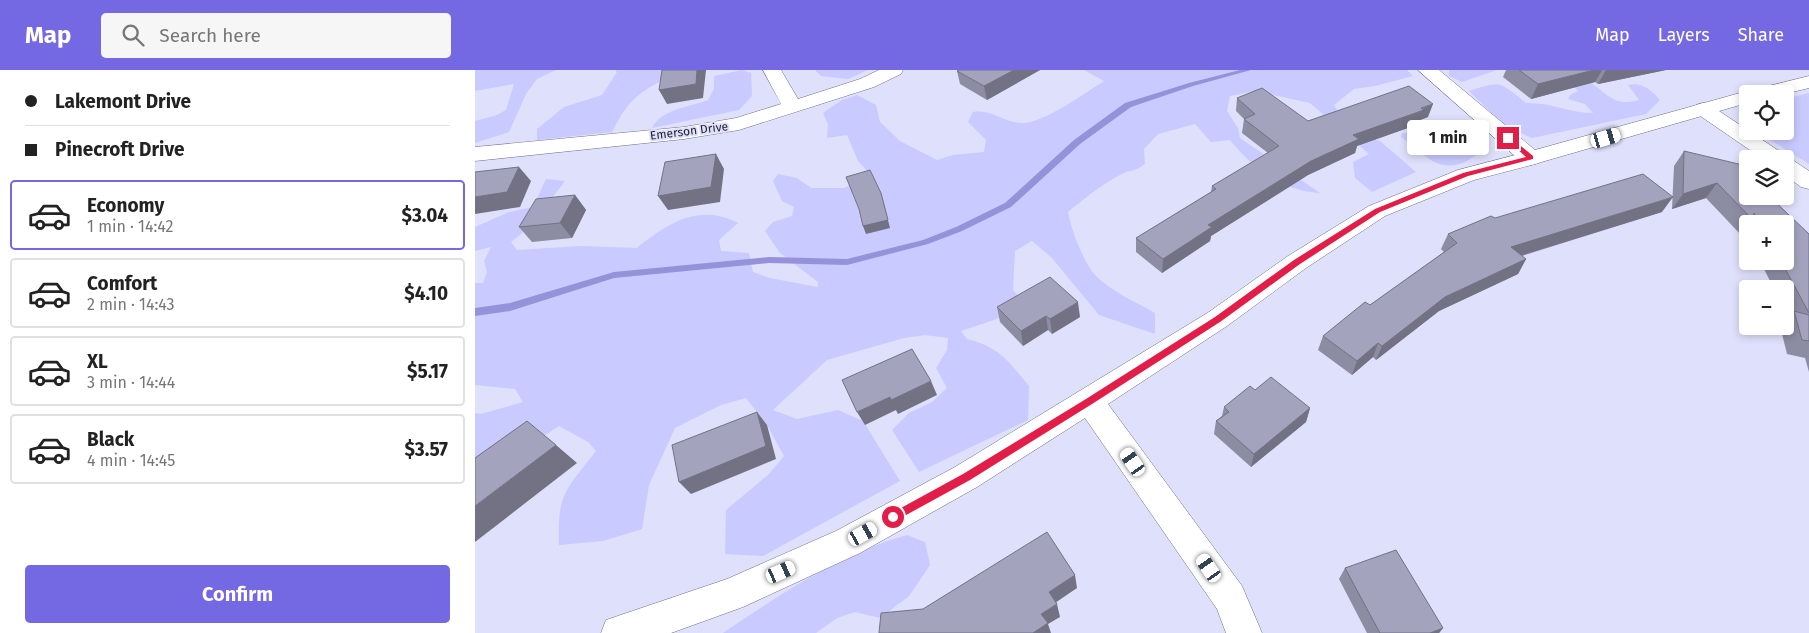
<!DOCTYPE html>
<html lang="en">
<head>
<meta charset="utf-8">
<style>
  body { margin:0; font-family:"Fira Sans",sans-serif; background:#f6f6f6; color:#222; height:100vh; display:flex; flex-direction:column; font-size:19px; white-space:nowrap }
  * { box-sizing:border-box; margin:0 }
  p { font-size:16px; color:#767676 }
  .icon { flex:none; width:28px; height:28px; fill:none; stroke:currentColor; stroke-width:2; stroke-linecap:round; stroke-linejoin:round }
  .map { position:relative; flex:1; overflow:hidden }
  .drawer { display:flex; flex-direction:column; background:#fff; width:475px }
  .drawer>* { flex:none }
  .hud { display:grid; align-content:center; height:110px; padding:0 25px; background:#fff }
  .buttons { position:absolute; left:1264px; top:15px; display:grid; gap:10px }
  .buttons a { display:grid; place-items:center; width:55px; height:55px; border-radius:5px; background:#fff; box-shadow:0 2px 8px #0003; font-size:25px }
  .end { position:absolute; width:22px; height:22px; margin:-11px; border:6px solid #e11d48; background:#fff; box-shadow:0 0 0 2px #fff }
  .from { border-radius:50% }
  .bubble { position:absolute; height:35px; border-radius:5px; background:#fff; box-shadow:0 2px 8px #0003; font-size:16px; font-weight:700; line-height:35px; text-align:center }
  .car { position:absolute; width:15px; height:30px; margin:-15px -8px; border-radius:6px; box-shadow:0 0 4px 1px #0007; background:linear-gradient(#fff 24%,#345 0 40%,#fff 0 76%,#345 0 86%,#fff 0) }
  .hud b { display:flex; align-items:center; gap:18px; height:48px; font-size:19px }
  .hud b+b { border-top:1px solid #e0e0e0 }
  .hud i { width:12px; height:12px; background:#222 }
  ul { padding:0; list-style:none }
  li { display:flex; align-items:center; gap:15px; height:70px; margin:0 10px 8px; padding:0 15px; border:2px solid #e0e0e0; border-radius:5px }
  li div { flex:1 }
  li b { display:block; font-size:19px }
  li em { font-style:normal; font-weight:700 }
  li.active { border-color:#7568e3 }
  li>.icon { width:45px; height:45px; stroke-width:1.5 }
  .button { display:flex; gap:10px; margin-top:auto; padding:10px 25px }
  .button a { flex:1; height:58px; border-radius:5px; background:#7568e3; color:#fff; font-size:20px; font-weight:700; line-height:58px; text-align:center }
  header { display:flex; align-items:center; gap:30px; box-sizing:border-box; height:70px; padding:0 25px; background:#7568e3; color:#fff }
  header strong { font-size:24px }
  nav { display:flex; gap:28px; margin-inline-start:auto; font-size:18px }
  .search { width:350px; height:45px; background:#f6f6f6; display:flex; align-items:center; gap:12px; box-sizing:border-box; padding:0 18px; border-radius:5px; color:#767676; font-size:19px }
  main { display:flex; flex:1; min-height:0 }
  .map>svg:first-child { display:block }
  .green { fill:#c9caff }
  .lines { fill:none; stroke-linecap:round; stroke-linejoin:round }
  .stream { fill:#9492d9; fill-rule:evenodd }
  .minor-casing { stroke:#6d6e86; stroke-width:1 }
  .tertiary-casing { stroke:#6d6e86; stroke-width:1 }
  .minor { fill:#fff; fill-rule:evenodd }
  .tertiary { fill:#fff; fill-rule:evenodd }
  .wall { fill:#8c8ca3 }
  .shaded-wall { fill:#727284 }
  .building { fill:#a3a3bd; stroke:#727284 }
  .route { fill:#e11d48 }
  .labels { text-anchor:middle; stroke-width:4; stroke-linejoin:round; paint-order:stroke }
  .far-street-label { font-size:12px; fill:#22222c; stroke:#dfe0fb }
</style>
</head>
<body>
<header>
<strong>Map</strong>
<div class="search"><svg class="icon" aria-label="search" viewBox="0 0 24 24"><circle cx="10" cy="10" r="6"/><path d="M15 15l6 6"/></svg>Search here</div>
<nav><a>Map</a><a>Layers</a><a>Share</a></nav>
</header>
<main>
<section class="drawer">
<div class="hud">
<b><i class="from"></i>Lakemont Drive</b>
<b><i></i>Pinecroft Drive</b>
</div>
<ul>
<li class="active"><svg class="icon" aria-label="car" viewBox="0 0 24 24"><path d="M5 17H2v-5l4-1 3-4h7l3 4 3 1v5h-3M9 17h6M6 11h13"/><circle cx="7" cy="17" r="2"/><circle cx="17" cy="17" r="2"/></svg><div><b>Economy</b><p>1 min · 14:42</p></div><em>$3.04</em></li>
<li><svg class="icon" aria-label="car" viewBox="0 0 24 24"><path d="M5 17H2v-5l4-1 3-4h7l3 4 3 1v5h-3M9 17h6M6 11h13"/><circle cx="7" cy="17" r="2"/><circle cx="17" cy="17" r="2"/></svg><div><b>Comfort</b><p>2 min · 14:43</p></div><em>$4.10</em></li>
<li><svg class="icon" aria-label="car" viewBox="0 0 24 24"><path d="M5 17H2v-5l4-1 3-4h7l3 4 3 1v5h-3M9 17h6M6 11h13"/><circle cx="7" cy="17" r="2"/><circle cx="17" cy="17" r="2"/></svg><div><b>XL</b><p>3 min · 14:44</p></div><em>$5.17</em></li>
<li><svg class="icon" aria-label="car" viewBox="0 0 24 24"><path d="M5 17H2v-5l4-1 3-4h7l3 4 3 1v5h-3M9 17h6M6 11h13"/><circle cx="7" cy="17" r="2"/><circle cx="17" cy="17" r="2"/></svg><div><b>Black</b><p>4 min · 14:45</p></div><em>$3.57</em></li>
</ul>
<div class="button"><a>Confirm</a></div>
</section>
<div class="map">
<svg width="1334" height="563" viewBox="0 0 1334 563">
  <rect width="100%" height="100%" fill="#dfe0fb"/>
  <!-- green -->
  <path class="green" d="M0 0H81L62 9 51 24 34 62 0 73V51L22 45 31 40 39 14 0 21Z
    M140 0H188L186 11C158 26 151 35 137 62L62 70V59L89 37 127 25 142 2Z
    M267 0 276 3 277 26 264 40 177 58C186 39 215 37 233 30L239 19V6Z
    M340 0H393L373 9 346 6Z
    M609 0H932L938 6 900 16 879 19 859 35 876 62 905 71 941 102 897 122 880 108 878 92 894 84 835 33 780 21 755 26 752 41 763 58 765 68 845 123C804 120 780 100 755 70L736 72 720 54 683 64 669 79 670 94C658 103 655 99 645 105 626 115 610 128 593 142 596 159 609 194 621 206 637 222 661 232 680 243V264L624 245 577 188 557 171 540 181 538 220 545 228 522 249 486 261 492 269C525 277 534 292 554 316L553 350 444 402 417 360 434 343 457 332 472 318 461 298 472 280 473 268 450 265 429 268 352 290 298 340 322 349 363 340 388 351 425 411 288 486 250 484 251 440 294 404 309 386 292 355 271 328 246 335 200 358 174 415 167 459 128 471 84 475C82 423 91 420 121 381L113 372 84 356 22 397 0 398V343L6 344 48 332 40 319 0 315V213H8L12 202 9 191 16 177 0 181V157L34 142 58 137 71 109 90 111 56 156 36 172 42 180 106 176 162 178C193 153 224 133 263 153L244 170 246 181 274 183 278 202 295 208 343 217V212L305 183 290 161 298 152 317 146 319 137 307 131 298 111 303 104 322 108 336 118H369L396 105 383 91 372 65 352 68 353 54 348 43 367 30 382 25 401 35 405 52 425 71 462 90 478 85 509 82 511 70 493 52 498 42C517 39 527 52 546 53 568 54 610 23 629 11Z
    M974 0H1022L987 12 974 6Z
    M1094 0C1101 4 1109 7 1115 12 1134 25 1139 37 1164 30L1153 15C1167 12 1176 20 1185 30L1171 44 1057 68 1030 56 994 21C1027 10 1025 12 1051 33 1075 32 1095 43 1118 43L1110 34 1093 29 1095 25 1103 21 1096 14Z
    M1334 23V94L1281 61H1310V29Z
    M927 63 954 64 1002 76 1003 84C969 109 954 89 926 67Z
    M432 465 450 472 455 495 434 526 405 548 380 542 362 548 341 563H248C306 524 365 484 432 465Z"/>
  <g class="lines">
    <!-- stream -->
    <path class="stream" d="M765 0H776L718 16 656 37 605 74 536 137 487 161 453 174 372 195 294 193 139 208 35 241 0 246V238L35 233 139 202 294 187 372 189 448 170 481 157 530 133 599 70 650 33 714 13Z"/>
    <!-- minor casing -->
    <g class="minor-casing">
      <path id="minor" d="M288 0H306L323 29 385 9 404 0H428L426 4 399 17 264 60 209 69 0 91V77L209 57 261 48 306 34Z
        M1228 33 1235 35 1334 101V119L1326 117 1310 105V89H1288L1221 43 1218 39 1221 35Z
        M1056 81 1064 83 1067 88 1064 93 999 110 910 146 831 198 752 256 633 334 767 516 787 563H751L742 539 610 348 502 417 385 483 268 537 196 563H126L131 550 252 509 361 461 480 397 734 242 813 186 894 136 983 100Z"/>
    </g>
    <!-- tertiary casing -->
    <g class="tertiary-casing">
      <path id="tertiary" d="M943 0H964L1060 80 1265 23 1334 6V18L1309 24H1272V33L1056 95 1048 93Z"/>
    </g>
    <!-- minor -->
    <use href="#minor" class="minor"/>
    <!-- tertiary -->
    <use href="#tertiary" class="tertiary"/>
  </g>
  <!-- wall -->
  <path class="wall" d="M565 0 512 30 485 14 482 1Z
    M1031 0H1191L1123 14 1120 12 1056 29 1028 7Z
    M762 28 833 51 953 47 945 50 944 54 882 76 880 83 833 105 736 166 735 171 687 203 661 182V168L736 122 737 116 793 83 767 63 769 49 761 41Z
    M1209 81 1272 126 1334 164V302L1330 288 1312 284 1305 256H1310V250L1314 247 1310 240V219H1299L1285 191H1310V154H1272V168L1270 164 1268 167 1231 128 1197 139 1199 96Z
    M100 125 111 140 97 168 57 172 44 157Z
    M1187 142 1047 186 1051 189 1043 204 964 241 901 290 898 287 877 305 843 280 848 266 895 235 969 182 966 179 973 164 1020 148Z
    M522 237 605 247 577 264 573 260 548 276 525 252Z
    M780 320 835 338 831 352 776 397 739 364 741 351 747 346 749 337Z
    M870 498 968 558 964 563H892L864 509Z"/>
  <!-- shaded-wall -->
  <path class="shaded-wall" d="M222 0H231L228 28 192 34 184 20Z
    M539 0H565L512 30 509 16Z
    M1119 0H1127L1120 12 1056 29 1063 14Z
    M1131 0H1191L1123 14Z
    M958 34 953 47 945 50 944 54 882 76 880 83 833 105 736 166 735 171 687 203 688 189 733 155 878 65Z
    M241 84 249 99 245 132 193 140 183 126Z
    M44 97 56 111 45 137 0 144V127Z
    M1242 113 1231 128 1197 139 1208 124Z
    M406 123 415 158 391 164 388 156Z
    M100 125 111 140 97 168 85 153Z
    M1198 127 1187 142 1028 191 1036 177Z
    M1051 189 1043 204 964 241 901 290 907 276 970 227Z
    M603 232 605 247 577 264 575 249Z
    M571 246 573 260 548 276 546 261Z
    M903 273 898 287 877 305 882 291Z
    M456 311 462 325 423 344 416 330Z
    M415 327 421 340 390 355 382 342Z
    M835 338 831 352 776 397 779 384Z
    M282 342 292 355 301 389 216 424 204 412Z
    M81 375 102 393 0 472V436Z
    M600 505 602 518 577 535 574 522Z
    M582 534 585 547 573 554 576 563H558L566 544Z
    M968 558 964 563H955Z"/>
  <!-- building -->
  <path class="building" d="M187 0H222L221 14 184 20Z
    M484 0H539L509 16 482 1Z
    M1044 0H1119L1063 14Z
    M934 16 958 34 946 38 949 40 878 65 884 69 836 91 733 155 737 157 688 189 661 168 741 119 737 116 804 76 769 49 780 44 762 28 787 18 833 51Z
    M1209 81 1272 96V126H1294L1334 164V243L1306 191H1310V154H1285L1279 143 1280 152 1242 113 1208 124Z
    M241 84 236 117 183 126 190 92Z
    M44 97 32 122 0 127V102Z
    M395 100 406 123 413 150 388 156 384 139 371 107Z
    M1168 104 1198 127 1036 177 1051 189 970 227 907 276 903 273 882 291 848 266 890 232 895 235 982 173 973 164 1016 146 1020 148Z
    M100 125 85 153 44 157 61 129Z
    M575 207 603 232 575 249 571 246 546 261 522 237Z
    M1319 241 1334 245V271L1327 270Z
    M437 279 456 311 416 330 415 327 382 342 367 310Z
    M796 307 835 338 779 384 741 351 754 342 749 337 775 316 780 320Z
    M282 342 291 376 204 412 197 375Z
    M52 351 81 375 0 436V388Z
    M572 462 600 505 574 522 582 534 566 544 573 553 558 563H404L406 543 448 539Z
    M921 480 968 558 955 563H905L870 498Z"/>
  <!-- route -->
  <path class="route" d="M1031 67H1035L1058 86V89L993 106 905 142 825 194 745 252 617 334 495 410 422 450H415V444L488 404 611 329 740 247 819 190 900 139 988 103 1051 87 1031 69Z"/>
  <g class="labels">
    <!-- far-street labels -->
    <g class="far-street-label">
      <text transform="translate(214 61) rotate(-7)" y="4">Emerson Drive</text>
    </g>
  </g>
</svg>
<div class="buttons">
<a><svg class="icon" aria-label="locate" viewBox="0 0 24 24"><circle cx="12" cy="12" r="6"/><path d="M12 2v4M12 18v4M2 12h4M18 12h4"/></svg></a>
<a><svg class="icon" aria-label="layers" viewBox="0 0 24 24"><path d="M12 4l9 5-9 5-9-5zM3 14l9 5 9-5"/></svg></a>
<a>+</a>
<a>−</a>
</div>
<i class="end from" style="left:418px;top:447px"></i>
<i class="end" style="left:1033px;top:68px"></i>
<div class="bubble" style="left:932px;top:50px;width:82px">1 min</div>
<i class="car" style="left:1131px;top:68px;rotate:74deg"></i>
<i class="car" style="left:658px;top:392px;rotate:325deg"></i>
<i class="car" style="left:388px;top:464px;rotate:61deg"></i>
<i class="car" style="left:734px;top:498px;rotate:325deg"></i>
<i class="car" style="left:306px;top:502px;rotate:66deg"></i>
</div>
</main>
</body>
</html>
